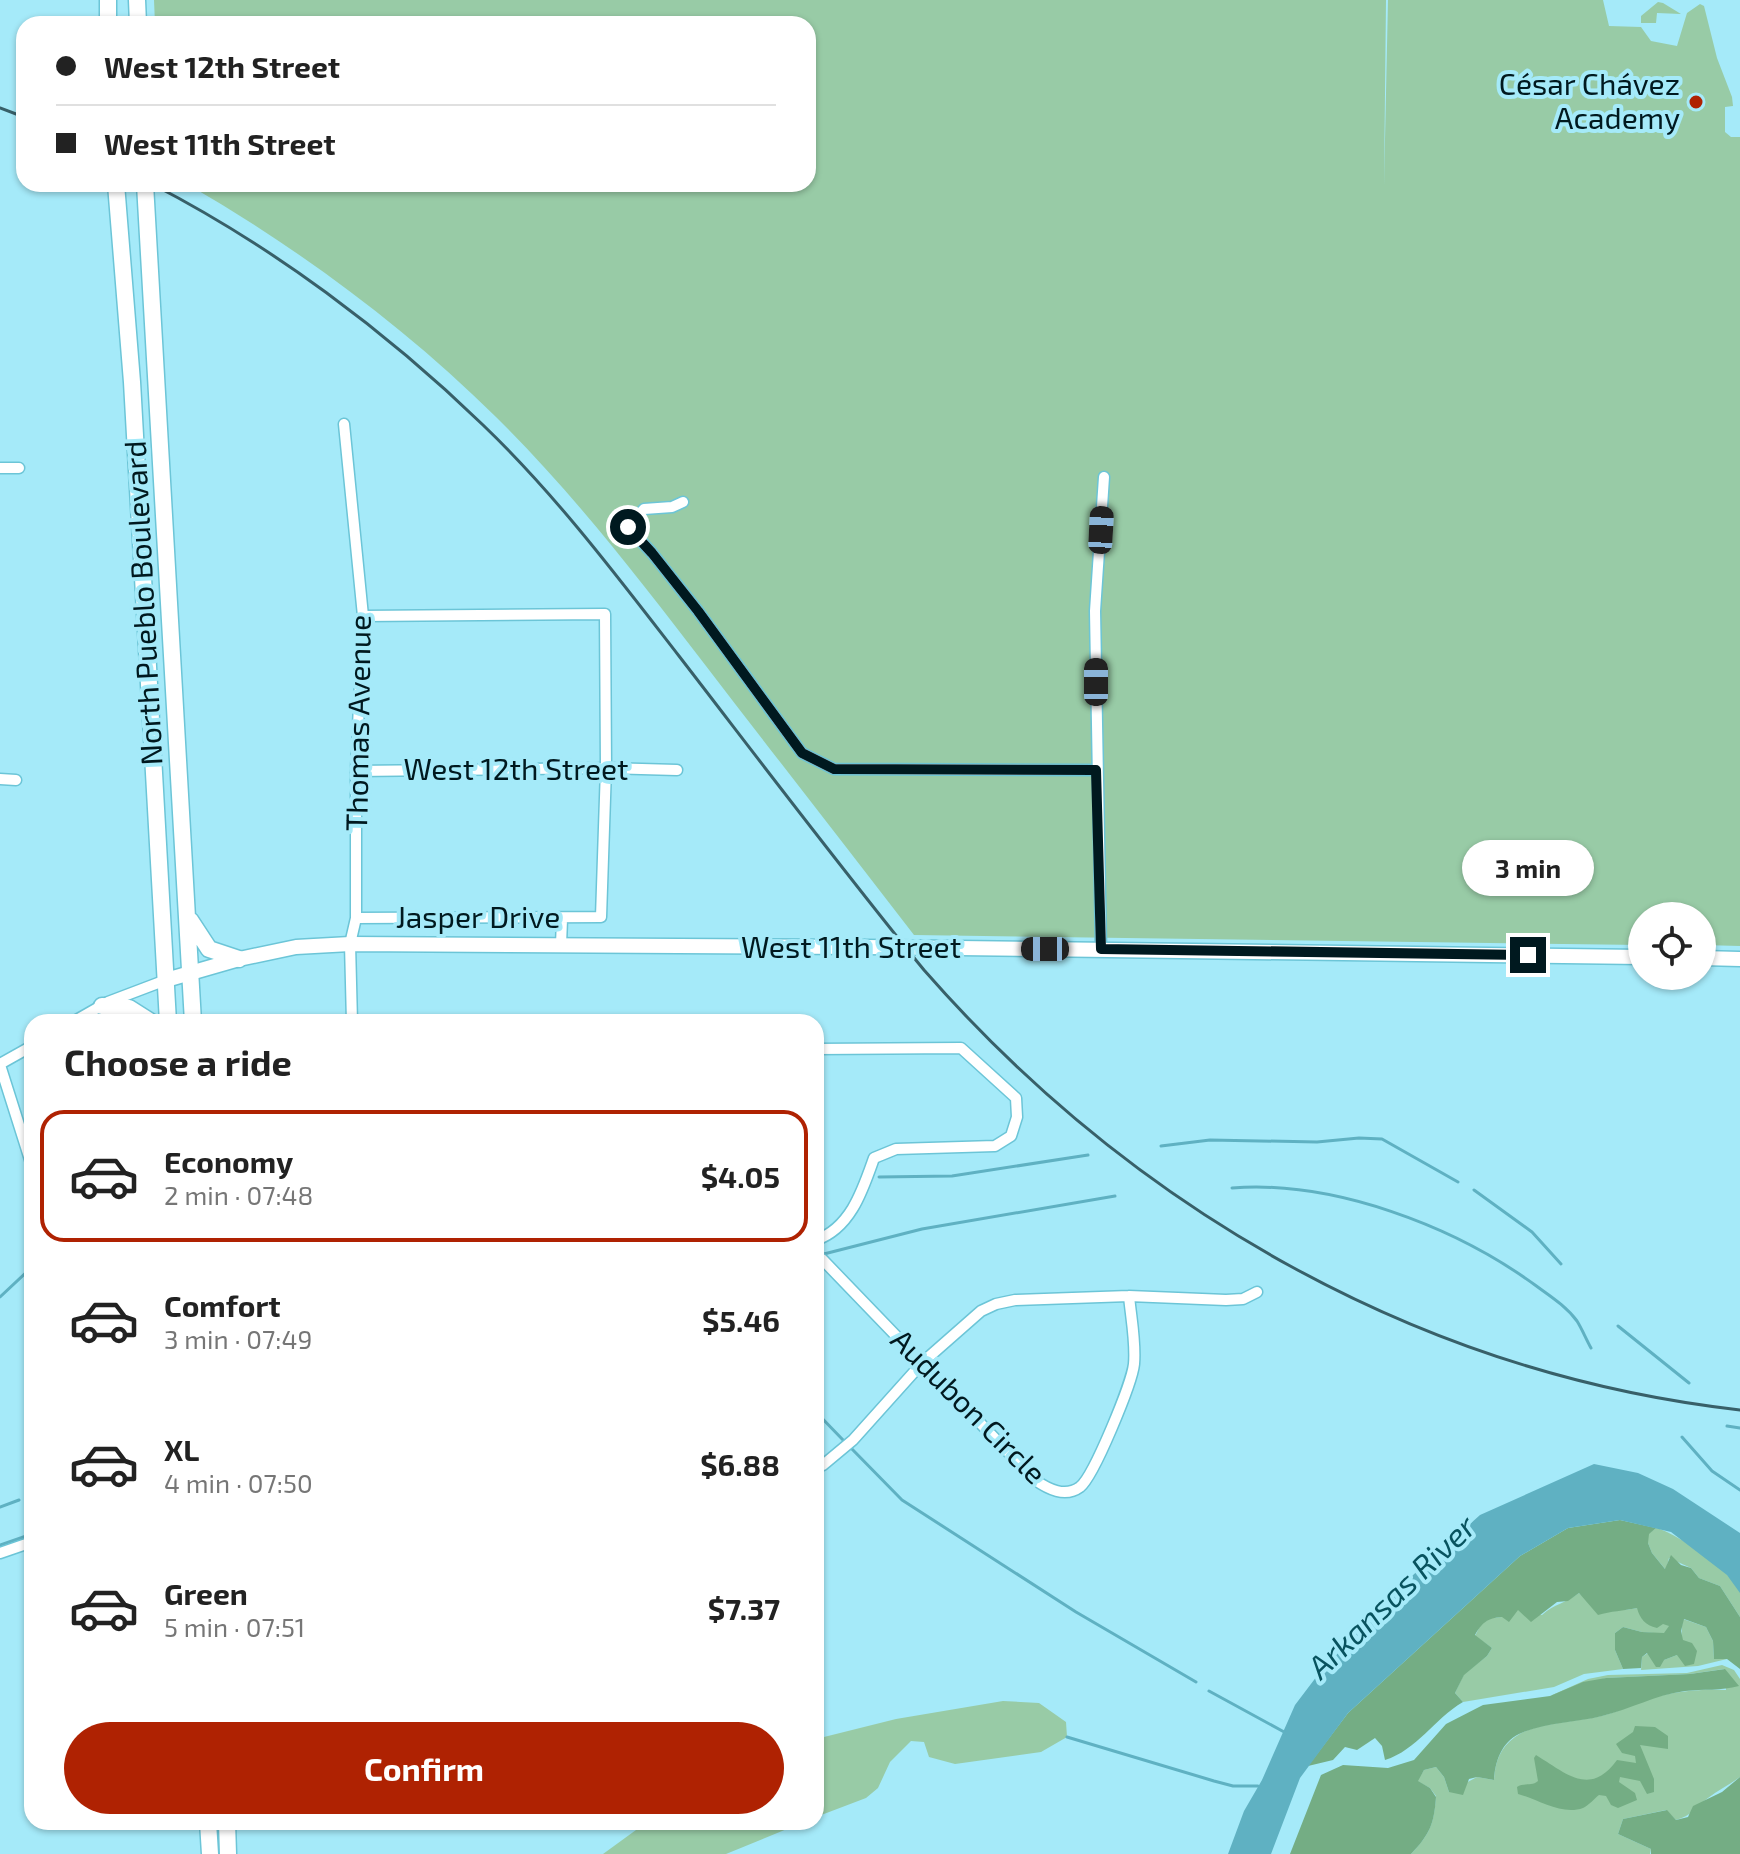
<!DOCTYPE html>
<html lang="en">
<head>
<meta charset="utf-8">
<style>
  body { margin:0; font-family:"Exo 2",sans-serif; background:#f2f2f2; color:#222; height:100vh; display:flex; flex-direction:column; font-size:30px; white-space:nowrap }
  * { box-sizing:border-box; margin:0 }
  p { font-size:26px; color:#767676 }
  .icon { flex:none; width:44px; height:44px; fill:none; stroke:currentColor; stroke-width:2; stroke-linecap:round; stroke-linejoin:round }
  .map { position:relative; flex:1; overflow:hidden }
  .sheet { position:absolute; left:24px; top:1014px; width:800px; height:816px; display:flex; flex-direction:column; background:#fff; border-radius:24px; box-shadow:0 2px 6px #0004 }
  .sheet>* { flex:none }
  .guide { position:absolute; left:16px; top:16px; width:800px; height:176px; border-radius:24px; box-shadow:0 2px 6px #0004; display:grid; align-content:center; height:176px; padding:0 40px; background:#fff }
  .controls { position:absolute; left:1628px; top:902px; display:grid; gap:16px }
  .controls a { display:grid; place-items:center; width:88px; height:88px; border-radius:50%; background:#fff; box-shadow:0 2px 6px #0004; font-size:40px }
  .end { position:absolute; width:36px; height:36px; margin:-18px; border:10px solid #00191f; background:#fff; box-shadow:0 0 0 4px #fff }
  .from { border-radius:50% }
  .bubble { position:absolute; height:56px; border-radius:28px; background:#fff; box-shadow:0 2px 6px #0004; font-size:26px; font-weight:700; line-height:56px; text-align:center }
  .car { position:absolute; width:24px; height:48px; margin:-24px -12px; border-radius:10px; box-shadow:0 0 6px 2px #0007; background:linear-gradient(#222 24%,#8ab4d8 0 40%,#222 0 76%,#8ab4d8 0 86%,#222 0) }
  .guide b { display:flex; align-items:center; gap:28px; height:76px; font-size:30px }
  .guide b+b { border-top:2px solid #e0e0e0 }
  .guide i { width:20px; height:20px; background:#222 }
  ul { padding:0; list-style:none }
  li { display:flex; align-items:center; gap:24px; height:132px; margin:0 16px 12px; padding:0 24px; border:4px solid transparent; border-radius:24px }
  li div { flex:1 }
  li b { display:block; font-size:30px }
  li em { font-style:normal; font-weight:700 }
  li.on { border-color:#af2202 }
  li>.icon { width:72px; height:72px; stroke-width:1.5 }
  h2 { padding:0 40px; font-size:36px; line-height:96px }
  .button { display:flex; gap:16px; margin-top:auto; padding:16px 40px }
  .button a { flex:1; height:92px; border-radius:48px; background:#af2202; color:#fff; font-size:32px; font-weight:700; line-height:92px; text-align:center }
  .map>svg:first-child { display:block }
  .green { fill:#98cba6 }
  .forest { fill:#74ad84 }
  .water { fill:#5fb1c2 }
  .lines { fill:none; stroke-linecap:round; stroke-linejoin:round }
  .stream { stroke:#5fb1c2; stroke-width:3 }
  .street-casing { stroke:#6cc5d7; stroke-width:13 }
  .secondary-casing { stroke:#6cc5d7; stroke-width:17 }
  .primary-casing { stroke:#6cc5d7; stroke-width:19 }
  .street { stroke:#fff; stroke-width:10 }
  .secondary { stroke:#fff; stroke-width:14 }
  .primary { stroke:#fff; stroke-width:16 }
  .rail { stroke:#386069; stroke-width:3 }
  .secondary-bridge-casing { stroke:#6cc5d7; stroke-width:17; stroke-linecap:butt }
  .secondary-bridge { stroke:#fff; stroke-width:14 }
  .route { stroke:#00191f; stroke-width:10 }
  .poi-dot { fill:#af2202; stroke:#a5eaf9; stroke-width:3 }
  .labels { text-anchor:middle; stroke-width:8; stroke-linejoin:round; paint-order:stroke }
  .poi-label { font-size:30px; fill:#00191f; stroke:#a5eaf9; text-anchor:end }
  .street-label { font-size:30px; fill:#00191f; stroke:#a5eaf9 }
  .water-label { font-size:32px; font-style:italic; fill:#08535f; stroke:#a5eaf9 }
</style>
</head>
<body>
<div class="map">
<svg width="1740" height="1854" viewBox="0 0 1740 1854">
  <rect width="100%" height="100%" fill="#a5eaf9"/>
  <!-- green -->
  <path class="green" d="M154 0H1386L1384 186 1388 0H1603L1609 26 1641 27 1651 41 1677 46 1687 13 1700 4 1704 6 1717 58 1732 97 1733 106 1725 107V132L1731 137H1740V946L1702 945V916H1642V945L914 935C845 845 775 756 706 666 640 580 574 494 496 417 405 327 298 248 187 184H808V24H155Z
    M1658 2 1663 3 1681 14 1657 13 1656 23H1641V16Z
    M1656 1528C1677 1533 1732 1571 1740 1592 1740 1599 1740 1610 1740 1617L1720 1586 1699 1578 1691 1568 1669 1558 1666 1570 1652 1553 1648 1543V1534Z
    M1579 1593C1596 1608 1615 1613 1637 1608L1670 1626 1665 1634 1642 1632 1623 1627 1615 1633V1650L1623 1669 1584 1674 1554 1687 1463 1702 1455 1693 1464 1674 1487 1656 1492 1648 1475 1636 1481 1624 1490 1618 1502 1617 1517 1609 1542 1615C1554 1604 1566 1603 1579 1593Z
    M1683 1619 1706 1627 1713 1641 1714 1659H1727L1698 1666 1641 1670 1642 1657 1648 1653 1664 1660 1677 1655C1684 1638 1680 1635 1683 1619Z
    M1722 1665 1734 1670 1740 1679V1777C1729 1785 1718 1790 1708 1798 1696 1807 1691 1816 1676 1820L1666 1810 1623 1819 1618 1834 1651 1849 1650 1854H1411C1430 1834 1434 1824 1436 1796L1430 1788 1417 1781 1424 1770 1436 1767 1444 1777 1449 1792 1477 1777 1494 1780C1495 1762 1500 1748 1515 1737 1534 1722 1581 1722 1605 1715 1621 1711 1636 1702 1652 1698 1676 1691 1701 1689 1726 1690L1724 1669 1690 1674 1606 1678 1550 1696 1588 1679 1608 1675 1687 1673Z
    M1003 1701 1039 1703 1066 1722 1067 1737 1041 1752 955 1764 929 1757 924 1742 911 1741 890 1762 878 1788 866 1798 816 1817V1739L896 1719Z
    M647 1822H804L726 1854H603Z"/>
  <!-- forest -->
  <path class="forest" d="M1620 1520 1656 1528 1649 1534 1648 1543 1652 1553 1665 1569 1671 1555 1681 1565 1691 1568 1699 1578 1720 1586 1740 1617V1669L1727 1659H1714L1713 1641 1706 1627 1684 1619 1681 1631 1683 1640 1692 1643 1697 1651 1694 1664 1685 1666 1677 1655 1664 1660 1660 1667H1656L1647 1653 1642 1657 1641 1668 1623 1669 1615 1650V1633L1623 1627 1642 1632 1664 1633 1669 1626 1663 1624 1657 1628C1645 1625 1640 1619 1637 1608 1623 1611 1611 1611 1598 1615L1579 1593 1568 1601 1557 1602 1531 1622 1518 1610 1509 1622 1502 1617C1487 1618 1482 1623 1475 1635L1492 1648 1487 1656 1464 1675 1455 1693 1463 1702C1434 1719 1417 1750 1385 1760L1382 1746 1375 1738 1357 1750 1345 1747 1333 1760 1308 1766 1348 1713 1520 1556 1568 1528Z
    M1725 1669 1739 1686C1721 1691 1703 1689 1685 1691 1655 1695 1631 1709 1602 1716 1575 1723 1545 1722 1519 1734 1501 1743 1495 1762 1494 1780L1477 1777 1469 1779 1463 1795 1449 1792 1444 1777 1436 1767 1424 1770 1418 1781 1430 1788 1436 1797C1434 1824 1430 1834 1411 1854H1290L1321 1775 1343 1765 1388 1768 1414 1760 1446 1724 1483 1705 1550 1696 1583 1682 1606 1678 1690 1674Z
    M1635 1726 1655 1727 1668 1736V1749L1640 1745 1654 1779V1792L1647 1794 1640 1781 1620 1777 1619 1782 1635 1793 1637 1800 1618 1808 1611 1805 1606 1796 1599 1795C1595 1798 1588 1806 1583 1808 1562 1816 1537 1799 1518 1794L1517 1787C1523 1782 1531 1787 1538 1781L1534 1758 1536 1755C1567 1774 1590 1797 1617 1760L1636 1763 1635 1756 1622 1753 1616 1744 1633 1732Z
    M1740 1777V1854H1651V1849L1618 1834 1623 1819 1667 1810 1676 1820 1688 1817 1693 1806 1722 1792Z"/>
  <!-- water -->
  <path class="water" d="M1594 1464 1638 1473 1673 1489 1740 1533V1593L1727 1575 1671 1532 1620 1520 1568 1528 1520 1556 1348 1713 1300 1778 1271 1854H1228L1244 1811 1262 1780 1295 1705 1317 1676 1393 1593 1480 1515Z"/>
  <g class="lines">
    <!-- stream -->
    <path class="stream" d="M1161 1146 1210 1140 1317 1142 1359 1138 1382 1139 1458 1182
      M879 1177 952 1176 1088 1155
      M1232 1188C1333 1180 1454 1226 1535 1285 1550 1296 1566 1306 1577 1321 1582 1329 1586 1339 1591 1348
      M1474 1190 1532 1232 1561 1264
      M816 1256 922 1229 1115 1196
      M0 1297 32 1267
      M1618 1326 1689 1383
      M816 1412 844 1441
      M1727 1426 1740 1428
      M1682 1437 1712 1471 1740 1490
      M850 1447 902 1500 1076 1612 1196 1682
      M0 1507 19 1500
      M0 1545 32 1534
      M1209 1691 1286 1733
      M1067 1737 1214 1781 1233 1786H1258"/>
    <!-- street casing -->
    <g class="street-casing">
      <path id="street" d="M344 424 363 616 356 771V918L350 944 352 1022
        M0 468H19
        M683 502 672 507 644 509 628 527 652 553 698 611 802 753 834 769 1096 770
        M356 771 606 768 677 770
        M0 779 16 780
        M356 918 601 917 606 768 605 614 363 616
        M561 945 562 919
        M1101 949 1095 611 1104 477
        M73 1022 108 1002 166 980
        M816 1049 961 1048 1016 1098 1017 1117 1011 1136 995 1146 896 1149 874 1158C863 1189 851 1228 816 1240
        M0 1064 32 1046
        M0 1065 32 1166
        M822 1259 1035 1480C1048 1489 1065 1498 1080 1487 1094 1476 1132 1383 1134 1364 1136 1342 1131 1318 1129 1296
        M816 1468 823 1465 853 1440 923 1362 981 1311 996 1304 1015 1300 1129 1296 1226 1300 1243 1299 1257 1292
        M0 1553 32 1542"/>
    </g>
    <!-- secondary casing -->
    <g class="secondary-casing">
      <path id="secondary" d="M959 948 1642 957
        M1702 958 1740 959
        M166 980 239 959 296 947 350 944 864 947"/>
    </g>
    <!-- primary casing -->
    <g class="primary-casing">
      <path id="primary" d="M108 0V24
        M137 0 138 24
        M116 184 132 382 168 1022
        M145 184 193 1022
        M190 920 209 949 239 959
        M102 1006 129 1008 151 1022
        M208 1822 210 1854
        M227 1822 228 1854"/>
    </g>
    <!-- street -->
    <use href="#street" class="street"/>
    <!-- secondary -->
    <use href="#secondary" class="secondary"/>
    <!-- primary -->
    <use href="#primary" class="primary"/>
    <!-- rail -->
    <path class="rail" d="M0 108 24 117
      M152 184C272 246 386 331 483 425 556 495 617 576 679 656 760 761 840 867 924 970 1134 1210 1421 1374 1740 1410"/>
    <!-- secondary-bridge casing -->
    <g class="secondary-bridge-casing">
      <path id="secondary-bridge" d="M864 947 959 948"/>
    </g>
    <!-- secondary-bridge -->
    <use href="#secondary-bridge" class="secondary-bridge"/>
  </g>
  <g class="lines">
    <!-- route -->
    <path class="route" d="M628 527 652 553 698 611 802 753 834 769 1096 770 1101 949 1528 955"/>
  </g>
  <!-- markers -->
  <circle class="poi-dot" cx="1696" cy="102" r="8"/>
  <g class="labels">
    <!-- poi labels -->
    <g class="poi-label">
      <text x="1680" y="95">César Chávez<tspan x="1680" dy="34">Academy</tspan></text>
    </g>
    <!-- street labels -->
    <g class="street-label">
      <text transform="translate(144 603) rotate(-93)" y="10">North Pueblo Boulevard</text>
      <text transform="translate(359 723) rotate(-89)" y="10">Thomas Avenue</text>
      <text x="516" y="780">West 12th Street</text>
      <text x="478" y="928">Jasper Drive</text>
      <text x="851" y="958">West 11th Street</text>
      <text transform="translate(968 1407) rotate(45)" y="10">Audubon Circle</text>
    </g>
    <!-- water labels -->
    <g class="water-label">
      <text transform="translate(1392 1597) rotate(-44)" y="11">Arkansas River</text>
    </g>
  </g>
</svg>
<div class="controls">
<a><svg class="icon" aria-label="locate" viewBox="0 0 24 24"><circle cx="12" cy="12" r="6"/><path d="M12 2v4M12 18v4M2 12h4M18 12h4"/></svg></a>
</div>
<i class="end from" style="left:628px;top:527px"></i>
<i class="end" style="left:1528px;top:955px"></i>
<div class="bubble" style="left:1462px;top:840px;width:132px">3 min</div>
<i class="car" style="left:1101px;top:530px;rotate:3deg"></i>
<i class="car" style="left:1096px;top:682px;rotate:0deg"></i>
<i class="car" style="left:1045px;top:949px;rotate:270deg"></i>
<div class="guide">
<b><i class="from"></i>West 12th Street</b>
<b><i></i>West 11th Street</b>
</div>
<section class="sheet">
<h2>Choose a ride</h2>
<ul>
<li class="on"><svg class="icon" aria-label="car" viewBox="0 0 24 24"><path d="M5 17H2v-5l4-1 3-4h7l3 4 3 1v5h-3M9 17h6M6 11h13"/><circle cx="7" cy="17" r="2"/><circle cx="17" cy="17" r="2"/></svg><div><b>Economy</b><p>2 min · 07:48</p></div><em>$4.05</em></li>
<li><svg class="icon" aria-label="car" viewBox="0 0 24 24"><path d="M5 17H2v-5l4-1 3-4h7l3 4 3 1v5h-3M9 17h6M6 11h13"/><circle cx="7" cy="17" r="2"/><circle cx="17" cy="17" r="2"/></svg><div><b>Comfort</b><p>3 min · 07:49</p></div><em>$5.46</em></li>
<li><svg class="icon" aria-label="car" viewBox="0 0 24 24"><path d="M5 17H2v-5l4-1 3-4h7l3 4 3 1v5h-3M9 17h6M6 11h13"/><circle cx="7" cy="17" r="2"/><circle cx="17" cy="17" r="2"/></svg><div><b>XL</b><p>4 min · 07:50</p></div><em>$6.88</em></li>
<li><svg class="icon" aria-label="car" viewBox="0 0 24 24"><path d="M5 17H2v-5l4-1 3-4h7l3 4 3 1v5h-3M9 17h6M6 11h13"/><circle cx="7" cy="17" r="2"/><circle cx="17" cy="17" r="2"/></svg><div><b>Green</b><p>5 min · 07:51</p></div><em>$7.37</em></li>
</ul>
<div class="button"><a>Confirm</a></div>
</section>
</div>
</body>
</html>
